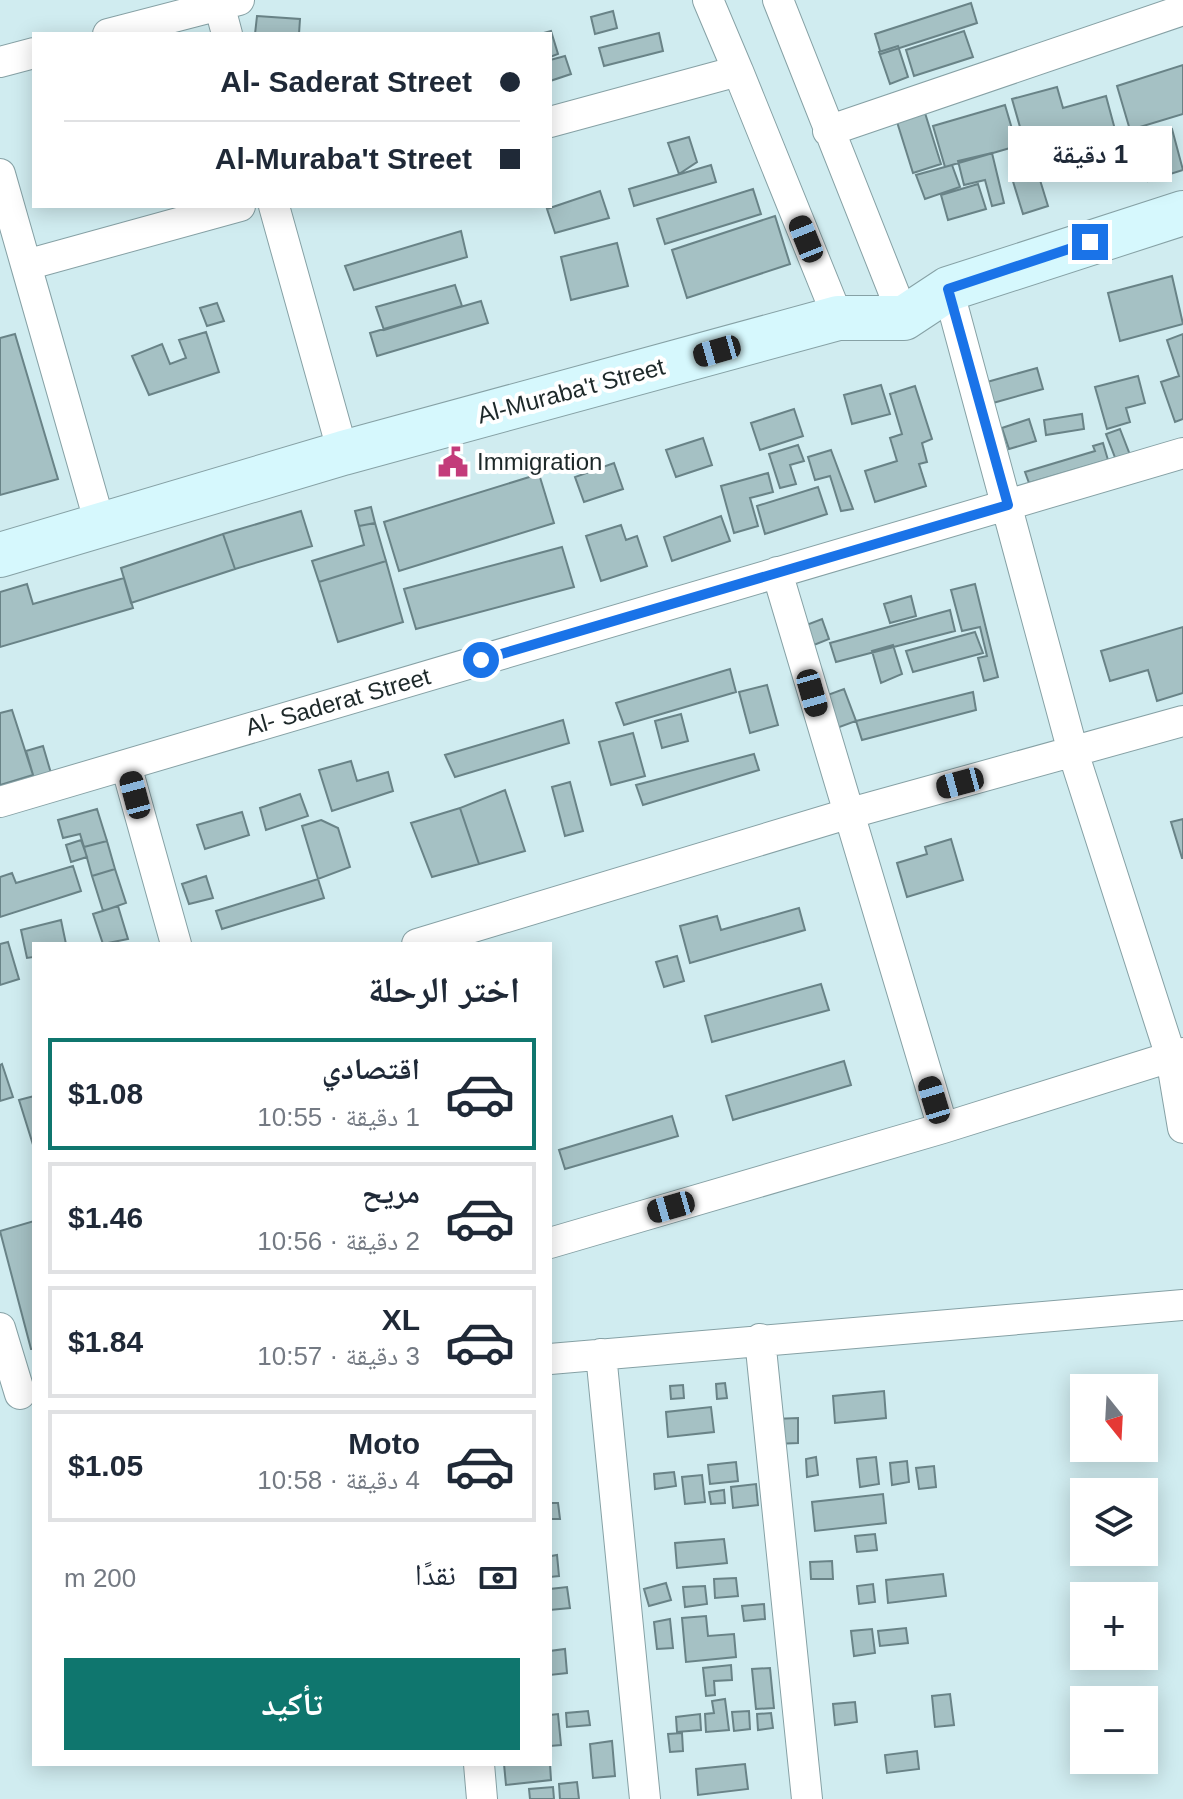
<!DOCTYPE html>
<html lang="ar">
<head>
<meta charset="utf-8">
<style>
  body { margin:0; font-family:Arial,"Noto Naskh Arabic",sans-serif; background:#f6f6f7; color:#1f2937; direction:rtl; height:100vh; display:flex; flex-direction:column; font-size:30px; white-space:nowrap }
  * { box-sizing:border-box; margin:0 }
  p { font-size:26px; color:#747a83 }
  .icon { flex:none; width:44px; height:44px; fill:none; stroke:currentColor; stroke-width:2; stroke-linecap:round; stroke-linejoin:round }
  .map { position:relative; flex:1; overflow:hidden; direction:ltr }
  .sheet { position:absolute; left:32px; top:942px; width:520px; height:824px; display:flex; flex-direction:column; background:#fff; border-radius:0px; box-shadow:0 4px 20px #0003; direction:rtl }
  .sheet>* { flex:none }
  .top-card { position:absolute; left:32px; top:32px; width:520px; height:176px; border-radius:0px; box-shadow:0 4px 20px #0003; direction:rtl; display:grid; align-content:center; height:176px; padding:0 32px; background:#fff }
  .needle { width:52px; rotate:162deg }
  .tools { position:absolute; left:1070px; top:1374px; display:grid; gap:16px }
  .tools a { display:grid; place-items:center; width:88px; height:88px; border-radius:0px; background:#fff; box-shadow:0 4px 20px #0003; font-size:40px }
  .end { position:absolute; width:36px; height:36px; margin:-18px; border:10px solid #1a73e8; background:#fff; box-shadow:0 0 0 4px #fff }
  .from { border-radius:50% }
  .bubble { position:absolute; height:56px; border-radius:0px; background:#fff; box-shadow:0 4px 20px #0003; font-size:26px; font-weight:700; line-height:56px; text-align:center; direction:rtl }
  .car { position:absolute; width:24px; height:48px; margin:-24px -12px; border-radius:10px; box-shadow:0 0 6px 2px #0007; background:linear-gradient(#222 24%,#8ab4d8 0 40%,#222 0 76%,#8ab4d8 0 86%,#222 0) }
  .top-card b { display:flex; align-items:center; gap:28px; height:76px; font-size:30px }
  .top-card b+b { border-top:2px solid #e0e1e3 }
  .top-card i { width:20px; height:20px; background:#1f2937 }
  ul { padding:0; list-style:none }
  li { display:flex; align-items:center; gap:24px; height:112px; margin:0 16px 12px; padding:0 16px; border:4px solid #e0e1e3; border-radius:0px }
  li div { flex:1 }
  li b { display:block; font-size:30px }
  li em { font-style:normal; font-weight:700 }
  li.active { border-color:#0f766e }
  li>.icon { width:72px; height:72px; stroke-width:1.5 }
  h2 { padding:0 32px; font-size:36px; line-height:96px }
  .pay { display:flex; align-items:center; gap:20px; height:88px; padding:0 32px; font-size:30px }
  .pay p { margin-inline-start:auto }
  .primary-button { display:flex; gap:16px; margin-top:auto; padding:16px 32px }
  .primary-button a { flex:1; height:92px; border-radius:0px; background:#0f766e; color:#fff; font-size:32px; font-weight:700; line-height:92px; text-align:center }
  .map>svg:first-child { display:block }
  .building { fill:#a5c1c4; stroke:#698387; stroke-width:2 }
  .lines { fill:none; stroke-linecap:round; stroke-linejoin:round }
  .minor-casing { stroke:#86a1a5; stroke-width:32 }
  .secondary-casing { stroke:#86a1a5; stroke-width:46 }
  .minor { stroke:#fff; stroke-width:30 }
  .secondary { stroke:#d6f8fd; stroke-width:44 }
  .route { stroke:#1a73e8; stroke-width:10 }
  .labels { text-anchor:middle; stroke-width:8; stroke-linejoin:round; paint-order:stroke }
  .street-label { font-size:24px; fill:#1d2829; stroke:#fff }
  .poi-label { font-size:24px; fill:#1d2829; stroke:#fff; text-anchor:start }
</style>
</head>
<body>
<div class="map">
<svg width="1183" height="1799" viewBox="0 0 1183 1799">
  <rect width="100%" height="100%" fill="#d0ecf0"/>
  <!-- building -->
  <path class="building" d="M971 3 977 23 881 54 875 34Z
    M613 11 617 28 595 34 591 17Z
    M257 16 300 19 299 34H255Z
    M551 31 558 54 550 57V34H540Z
    M964 31 973 57 914 76 906 50Z
    M659 33 663 51 604 66 599 48Z
    M898 46 908 77 890 84 879 52Z
    M565 56 571 74 550 81V60Z
    M1183 65V114L1130 130 1117 86Z
    M1057 87 1063 108 1106 96 1117 137 1030 162 1012 99Z
    M1005 105 1017 146 945 167 933 126Z
    M925 113 941 164 913 173 897 122Z
    M1172 129 1183 170 1148 181 1135 140Z
    M689 137 697 162 679 174 668 143Z
    M992 153 1004 203 992 206 985 180 964 185 958 161Z
    M711 165 716 182 634 206 629 189Z
    M952 165 960 187 925 199 916 175Z
    M1036 167 1048 206 1023 214 1011 175Z
    M978 184 986 209 948 220 941 195Z
    M753 189 761 214 665 244 657 219Z
    M600 191 609 218 555 233 547 209Z
    M775 216 790 264 687 298 672 250Z
    M461 231 467 257 354 290 345 266Z
    M617 243 628 286 571 300 561 257Z
    M1172 276 1183 324 1120 341 1108 293Z
    M455 285 462 306 384 330 376 307Z
    M481 301 488 323 377 356 370 333Z
    M217 303 224 321 207 326 200 308Z
    M206 332 219 372 149 395 132 356 162 344 170 364 186 358 179 340Z
    M15 334 58 479 0 495V338Z
    M1183 334V419L1175 422 1161 382 1179 376 1167 340Z
    M1037 368 1043 389 993 403 987 382Z
    M1138 376 1145 403 1126 408 1130 422 1107 429 1095 387Z
    M881 385 890 414 852 424 844 395Z
    M915 386 932 439 922 443 927 462 919 464 926 486 875 502 865 471 897 461 890 438 902 434 890 394Z
    M794 409 803 436 760 450 751 423Z
    M1082 414 1084 429 1046 435 1044 420Z
    M1029 419 1036 441 1009 449 1002 428Z
    M1120 429 1130 455 1116 460 1106 434Z
    M703 438 712 465 676 477 666 450Z
    M1103 443 1108 460 1029 483 1025 472 1095 451 1093 446Z
    M798 445 804 461 790 465 796 484 780 488 769 454Z
    M831 450 853 509 841 511 830 476 815 480 808 457Z
    M614 463 623 489 584 502 575 477Z
    M768 473 773 492 750 498 758 526 734 533 721 486Z
    M539 474 554 523 399 571 384 522Z
    M818 487 827 514 765 534 757 506Z
    M371 507 375 523 359 526 355 511Z
    M301 511 312 546 235 569 223 534Z
    M721 516 730 541 672 561 664 537Z
    M375 523 386 561 319 582 312 561 364 545 359 526Z
    M621 525 626 540 637 536 647 566 601 581 586 536Z
    M223 534 235 569 131 603 121 568Z
    M562 547 574 587 416 629 404 589Z
    M386 561 403 622 338 642 319 582Z
    M124 578 133 608 0 647V592L27 584 33 604Z
    M975 584 998 677 984 681 978 658 987 656 980 627 962 631 951 590Z
    M911 596 916 616 890 623 884 604Z
    M950 610 955 631 836 662 830 643Z
    M822 619 829 639 809 647 801 627Z
    M1183 627V693L1157 701 1148 670 1110 681 1101 651Z
    M975 632 983 653 913 672 906 651Z
    M893 645 902 674 881 683 872 651Z
    M730 669 736 692 624 725 616 703Z
    M767 685 778 725 750 733 739 692Z
    M844 689 856 721 834 729 822 697Z
    M973 692 976 710 862 740 856 721Z
    M12 710 33 775 0 785V713Z
    M681 714 688 741 662 748 655 721Z
    M563 720 569 743 455 777 445 755Z
    M633 733 645 776 611 785 599 742Z
    M43 746 53 780 36 785 26 751Z
    M754 754 759 770 643 805 636 785Z
    M351 761 357 781 388 772 393 791 332 811 319 770Z
    M570 782 583 831 565 836 552 787Z
    M505 790 525 851 479 864 460 808Z
    M300 794 308 816 266 830 260 808Z
    M460 808 479 864 432 877 411 823Z
    M97 809 107 841 84 847 80 834 63 838 58 820Z
    M242 812 249 835 205 849 197 825Z
    M1183 819V858H1182L1171 822Z
    M321 820 338 828 350 867 318 879 302 826Z
    M951 839 963 880 907 897 897 863 927 854 925 847Z
    M81 840 87 857 71 862 66 845Z
    M107 841 115 869 92 876 84 847Z
    M73 866 81 891 0 917V877L12 873 16 883Z
    M115 869 126 903 103 911 92 876Z
    M206 876 213 898 189 904 182 884Z
    M318 879 324 898 222 929 216 911Z
    M118 906 128 939 103 944 93 914Z
    M799 908 805 930 690 963 680 926 717 916 721 930Z
    M61 920 66 944H34V957L27 958 21 930Z
    M8 942 19 979 0 985V944Z
    M677 956 684 981 664 987 656 962Z
    M821 984 829 1010 712 1042 705 1016Z
    M844 1061 851 1085 733 1120 726 1096Z
    M2 1064 13 1097 0 1101V1065Z
    M34 1096V1148L19 1100Z
    M672 1116 678 1136 565 1169 559 1150Z
    M34 1221V1349H31L0 1231Z
    M725 1383 727 1398 717 1399 716 1384Z
    M683 1385 684 1398 671 1399 670 1386Z
    M884 1391 886 1418 835 1423 833 1396Z
    M711 1407 714 1432 668 1437 666 1412Z
    M798 1418V1443L775 1444 774 1419Z
    M816 1457 818 1475 807 1477 806 1459Z
    M876 1457 879 1484 860 1487 857 1459Z
    M907 1461 909 1482 892 1485 890 1463Z
    M736 1462 738 1481 710 1484 708 1465Z
    M934 1466 936 1487 919 1489 916 1468Z
    M674 1472 676 1486 655 1489 654 1474Z
    M702 1475 705 1502 685 1504 682 1477Z
    M756 1484 758 1505 733 1508 731 1487Z
    M724 1490 725 1503 711 1504 709 1492Z
    M883 1494 886 1523 815 1531 812 1502Z
    M550 1503H558L560 1519H550Z
    M875 1534 877 1550 857 1552 855 1536Z
    M724 1539 727 1563 677 1568 675 1543Z
    M550 1550 551 1556 557 1555 559 1576 550 1577Z
    M832 1561 833 1579H811L810 1562Z
    M943 1574 946 1596 888 1603 886 1580Z
    M736 1578 738 1596 715 1598 714 1579Z
    M666 1583 671 1600 649 1606 644 1589Z
    M873 1584 875 1602 859 1604 857 1586Z
    M705 1586 707 1604 685 1607 683 1587Z
    M567 1587 570 1608 550 1610V1589Z
    M764 1604 765 1619 744 1621 742 1606Z
    M706 1616 708 1636 734 1634 736 1657 686 1662 682 1618Z
    M670 1619 673 1648 657 1649 654 1622Z
    M906 1628 908 1643 880 1646 878 1631Z
    M872 1629 875 1653 854 1656 851 1631Z
    M565 1649 567 1673 550 1675V1651Z
    M731 1665 732 1680 714 1681 715 1695 706 1696 703 1668Z
    M770 1668 774 1708 756 1709 752 1669Z
    M950 1694 954 1725 935 1727 932 1696Z
    M725 1699 729 1730 706 1732 705 1714 714 1713 712 1701Z
    M855 1702 857 1722 835 1725 833 1704Z
    M588 1711 590 1725 567 1727 566 1713Z
    M749 1711 750 1729 734 1731 732 1712Z
    M771 1713 773 1728 758 1730 757 1714Z
    M558 1714 561 1745 550 1746V1715Z
    M700 1714 701 1730 677 1732 676 1717Z
    M682 1733 683 1751 670 1752 668 1734Z
    M612 1741 615 1776 593 1778 590 1744Z
    M917 1751 919 1769 887 1773 885 1755Z
    M504 1764H550L551 1780 506 1785Z
    M745 1764 748 1789 698 1795 696 1769Z
    M577 1782 579 1799H560L559 1784Z
    M553 1787 554 1799H530L529 1789Z"/>
  <g class="lines">
    <!-- minor casing -->
    <g class="minor-casing">
      <path id="minor" d="M218 0 227 34
        M778 0 904 318
        M108 34 239 0
        M0 62 34 53
        M738 71 838 318
        M550 122 738 71 708 0
        M828 131 1183 10
        M0 174 26 265 240 206
        M274 206 343 453
        M26 265 100 524
        M948 289 1073 752 1171 1057 1183 1128
        M777 572 943 1128
        M126 765 176 944
        M0 802 1183 453
        M417 944 847 814 1183 721
        M550 1243 943 1128 1183 1053
        M0 1328 20 1394
        M760 1339 807 1799
        M601 1354 645 1799
        M550 1359 1183 1305
        M479 1764 482 1799"/>
    </g>
    <!-- secondary casing -->
    <g class="secondary-casing">
      <path id="secondary" d="M0 555 343 453 838 318H904L948 289 1183 213"/>
    </g>
    <!-- minor -->
    <use href="#minor" class="minor"/>
    <!-- secondary -->
    <use href="#secondary" class="secondary"/>
  </g>
  <g class="lines">
    <!-- route -->
    <path class="route" d="M481 660 1008 505 948 289 1090 242"/>
  </g>
  <!-- icons -->
  <defs>
    <g id="civic-bare" transform="scale(2.4)"><path d="M-.6-6.5H3V-4.5H.6V-3L4-1V1h2V6H-6V1h2V-1L-.6-3ZM-1.2 2.5V6h2.4V2.5Z" fill="#c33c7a" stroke="#fff" stroke-width="2.5" paint-order="stroke"/></g>
  </defs>
  <g fill-rule="evenodd">
    <use href="#civic-bare" x="453" y="462"/>
  </g>
  <g class="labels">
    <!-- street labels -->
    <g class="street-label">
      <text transform="translate(571 391) rotate(-15)" y="8">Al-Muraba't Street</text>
      <text transform="translate(338 702) rotate(-16)" y="8">Al- Saderat Street</text>
    </g>
    <!-- poi labels -->
    <g class="poi-label">
      <text x="477" y="470">Immigration</text>
    </g>
  </g>
</svg>
<div class="tools">
<a><svg class="needle" viewBox="-14 -14 28 28"><path d="M0-13l5 13h-10z" fill="#e53935"/><path d="M0 13l5-13h-10z" fill="#747a83"/></svg></a>
<a><svg class="icon" aria-label="layers" viewBox="0 0 24 24"><path d="M12 4l9 5-9 5-9-5zM3 14l9 5 9-5"/></svg></a>
<a>+</a>
<a>−</a>
</div>
<i class="end from" style="left:481px;top:660px"></i>
<i class="end" style="left:1090px;top:242px"></i>
<div class="bubble" style="left:1008px;top:126px;width:164px">1 دقيقة</div>
<i class="car" style="left:806px;top:239px;rotate:338deg"></i>
<i class="car" style="left:717px;top:351px;rotate:254deg"></i>
<i class="car" style="left:812px;top:693px;rotate:164deg"></i>
<i class="car" style="left:960px;top:783px;rotate:255deg"></i>
<i class="car" style="left:135px;top:795px;rotate:345deg"></i>
<i class="car" style="left:934px;top:1100px;rotate:343deg"></i>
<i class="car" style="left:671px;top:1207px;rotate:254deg"></i>
<div class="top-card">
<b><i class="from"></i>Al- Saderat Street</b>
<b><i></i>Al-Muraba't Street</b>
</div>
<section class="sheet">
<h2>اختر الرحلة</h2>
<ul>
<li class="active"><svg class="icon" aria-label="car" viewBox="0 0 24 24"><path d="M5 17H2v-5l4-1 3-4h7l3 4 3 1v5h-3M9 17h6M6 11h13"/><circle cx="7" cy="17" r="2"/><circle cx="17" cy="17" r="2"/></svg><div><b>اقتصادي</b><p>1 دقيقة · 10:55</p></div><em>$1.08</em></li>
<li><svg class="icon" aria-label="car" viewBox="0 0 24 24"><path d="M5 17H2v-5l4-1 3-4h7l3 4 3 1v5h-3M9 17h6M6 11h13"/><circle cx="7" cy="17" r="2"/><circle cx="17" cy="17" r="2"/></svg><div><b>مريح</b><p>2 دقيقة · 10:56</p></div><em>$1.46</em></li>
<li><svg class="icon" aria-label="car" viewBox="0 0 24 24"><path d="M5 17H2v-5l4-1 3-4h7l3 4 3 1v5h-3M9 17h6M6 11h13"/><circle cx="7" cy="17" r="2"/><circle cx="17" cy="17" r="2"/></svg><div><b>XL</b><p>3 دقيقة · 10:57</p></div><em>$1.84</em></li>
<li><svg class="icon" aria-label="car" viewBox="0 0 24 24"><path d="M5 17H2v-5l4-1 3-4h7l3 4 3 1v5h-3M9 17h6M6 11h13"/><circle cx="7" cy="17" r="2"/><circle cx="17" cy="17" r="2"/></svg><div><b>Moto</b><p>4 دقيقة · 10:58</p></div><em>$1.05</em></li>
</ul>
<div class="pay"><svg class="icon" aria-label="cash" viewBox="0 0 24 24"><path d="M3 7h18v10H3z"/><circle cx="12" cy="12" r="2"/></svg>نقدًا<p>200 m</p></div>
<div class="primary-button"><a>تأكيد</a></div>
</section>
</div>
</body>
</html>
